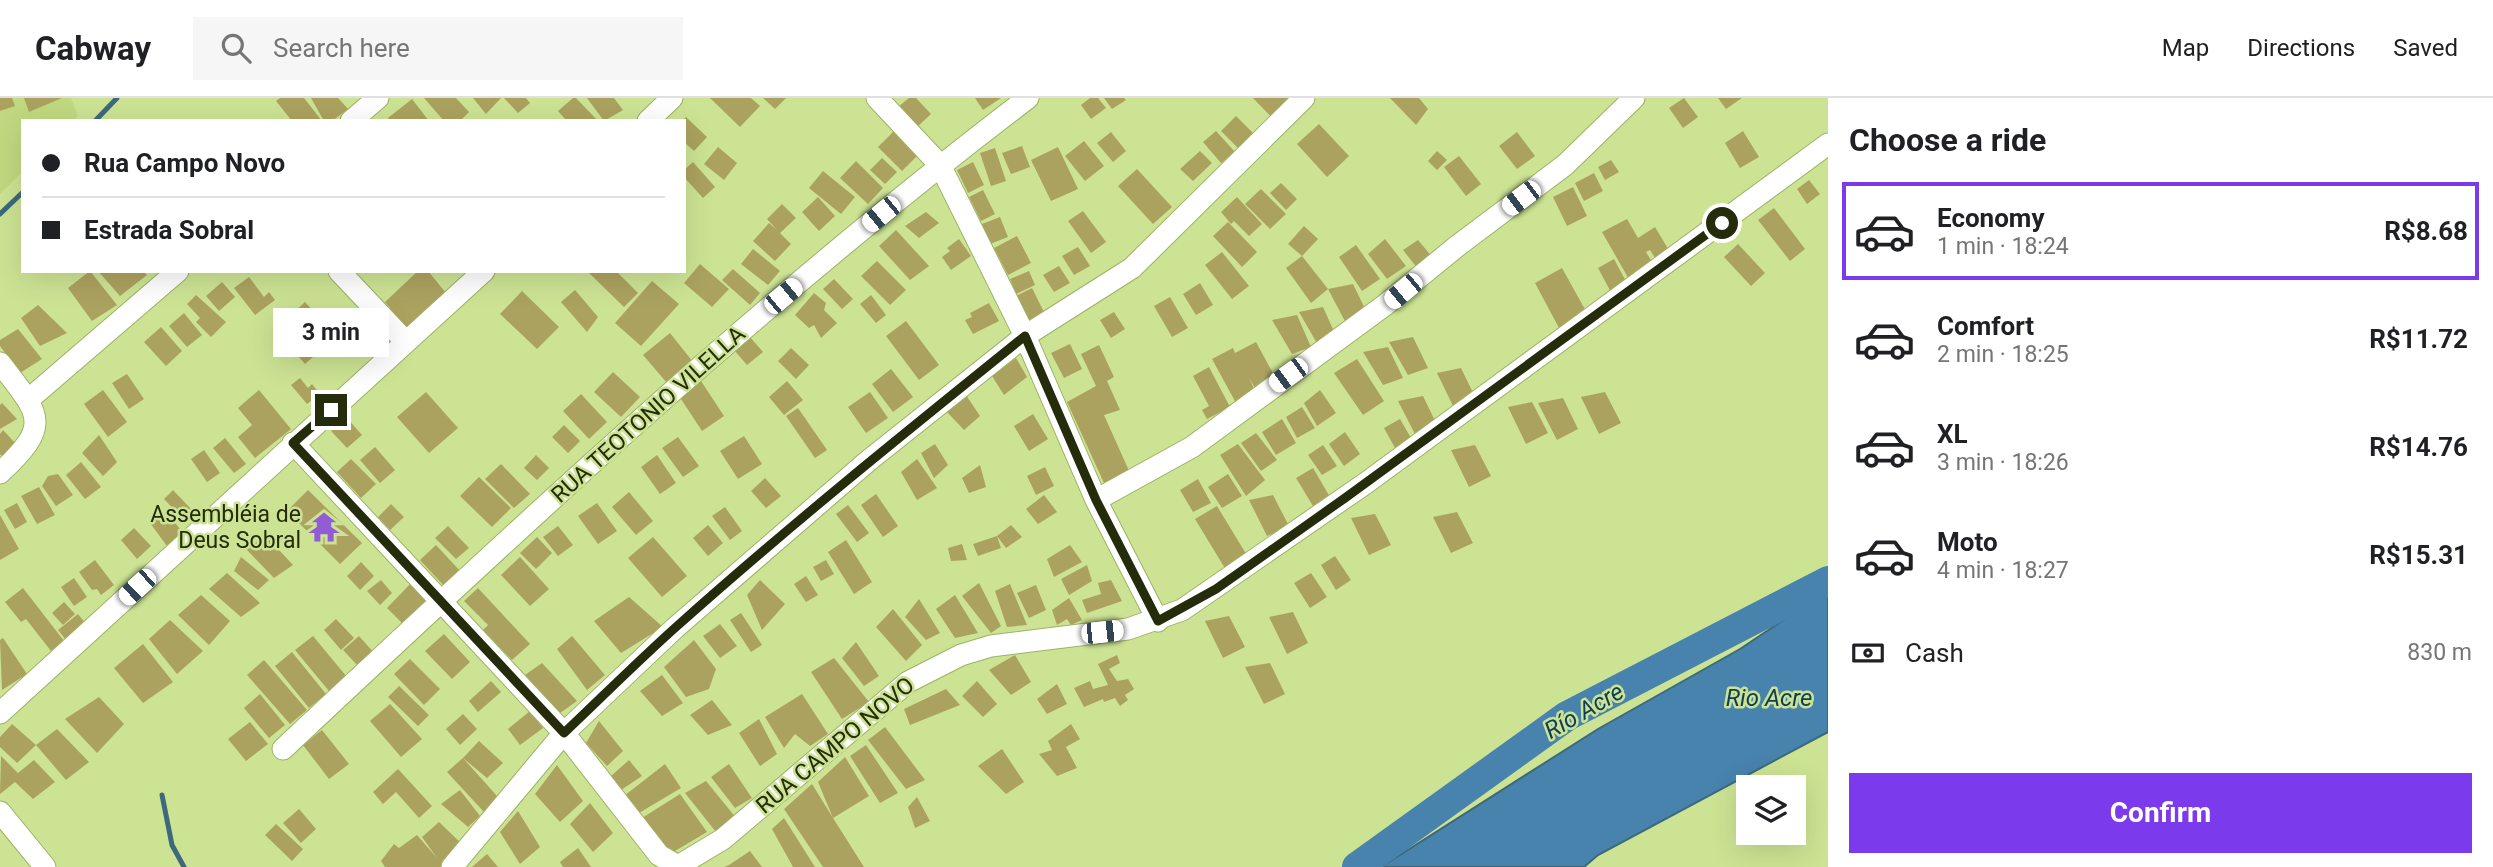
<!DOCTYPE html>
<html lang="en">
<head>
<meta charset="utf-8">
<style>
  body { margin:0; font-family:Roboto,sans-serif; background:#f6f6f6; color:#202124; height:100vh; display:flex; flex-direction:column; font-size:26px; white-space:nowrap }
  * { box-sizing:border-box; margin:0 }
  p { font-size:23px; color:#757577 }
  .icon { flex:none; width:38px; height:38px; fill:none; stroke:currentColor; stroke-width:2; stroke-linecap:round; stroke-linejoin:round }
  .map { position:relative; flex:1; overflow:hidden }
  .details { display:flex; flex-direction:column; background:#fff; width:665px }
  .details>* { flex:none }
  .top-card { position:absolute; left:21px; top:21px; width:665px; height:154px; border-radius:0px; box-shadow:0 7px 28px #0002; display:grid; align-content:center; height:154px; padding:0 21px; background:#fff }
  .tools { position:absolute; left:1736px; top:677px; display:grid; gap:14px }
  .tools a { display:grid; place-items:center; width:70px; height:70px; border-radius:0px; background:#fff; box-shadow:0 7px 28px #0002; font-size:35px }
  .end { position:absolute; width:32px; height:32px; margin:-16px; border:9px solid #242c0b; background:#fff; box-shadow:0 0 0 4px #fff }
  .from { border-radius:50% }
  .bubble { position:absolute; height:49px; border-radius:0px; background:#fff; box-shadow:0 7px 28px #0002; font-size:23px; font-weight:700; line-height:49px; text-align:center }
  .car { position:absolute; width:21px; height:42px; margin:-21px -10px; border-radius:9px; box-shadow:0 0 5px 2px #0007; background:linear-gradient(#fff 24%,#345 0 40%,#fff 0 76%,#345 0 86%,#fff 0) }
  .top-card b { display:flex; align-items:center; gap:24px; height:66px; font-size:26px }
  .top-card b+b { border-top:2px solid #e0e0e0 }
  .top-card i { width:18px; height:18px; background:#202124 }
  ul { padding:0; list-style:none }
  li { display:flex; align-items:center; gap:21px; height:98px; margin:0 14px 10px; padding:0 7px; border:4px solid transparent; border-radius:0px }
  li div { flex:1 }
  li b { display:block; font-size:26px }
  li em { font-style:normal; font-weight:700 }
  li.current { border-color:#7c3aed }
  li>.icon { width:63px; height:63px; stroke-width:1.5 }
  h2 { padding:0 21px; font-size:32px; line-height:84px }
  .pay { display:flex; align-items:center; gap:18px; height:77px; padding:0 21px; font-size:26px }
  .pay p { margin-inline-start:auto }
  .action { display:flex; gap:14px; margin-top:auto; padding:14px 21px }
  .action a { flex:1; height:80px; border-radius:0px; background:#7c3aed; color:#fff; font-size:28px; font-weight:700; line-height:80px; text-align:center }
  header { display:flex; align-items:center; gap:42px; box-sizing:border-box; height:98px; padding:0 35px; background:#fff; border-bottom:2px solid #e0e0e0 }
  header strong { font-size:33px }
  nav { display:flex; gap:38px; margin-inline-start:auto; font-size:24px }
  .search { width:490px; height:63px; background:#f6f6f6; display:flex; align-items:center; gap:18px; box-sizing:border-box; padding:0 24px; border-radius:0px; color:#757577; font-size:26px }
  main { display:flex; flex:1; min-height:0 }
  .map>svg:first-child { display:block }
  .built { fill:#c0d980 }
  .water { fill:#4883ad; stroke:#3d697c; stroke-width:2 }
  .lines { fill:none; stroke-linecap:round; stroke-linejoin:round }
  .stream { stroke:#3d697c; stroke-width:5 }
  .river { stroke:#4883ad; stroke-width:30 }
  .building { fill:#aca25f }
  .street-casing { stroke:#9db264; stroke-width:23 }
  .street { stroke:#fff; stroke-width:21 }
  .route { stroke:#242c0b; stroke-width:9 }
  .labels { text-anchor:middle; stroke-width:5; stroke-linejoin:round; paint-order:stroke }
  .street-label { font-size:23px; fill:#242c0b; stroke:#cce393 }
  .poi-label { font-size:23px; fill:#242c0b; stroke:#cce393; text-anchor:end }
  .water-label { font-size:24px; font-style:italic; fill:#0e3d5b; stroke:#cce393 }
</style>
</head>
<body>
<header>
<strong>Cabway</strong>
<div class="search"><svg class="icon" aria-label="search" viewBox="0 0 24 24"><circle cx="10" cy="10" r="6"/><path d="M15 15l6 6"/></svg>Search here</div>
<nav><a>Map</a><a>Directions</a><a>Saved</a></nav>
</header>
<main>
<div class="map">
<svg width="1828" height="769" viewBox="0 0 1828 769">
  <rect width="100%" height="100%" fill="#cce393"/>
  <!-- built -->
  <path class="built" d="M0 0H71L78 18 73 23H23V73L0 96Z"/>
  <!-- water -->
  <path class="water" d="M1828 492V634L1598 757 1584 769H1381L1598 631 1740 551Z"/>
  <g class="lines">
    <!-- stream -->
    <path class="stream" d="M95 23 117 0
      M0 116 23 94
      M162 697 172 747 184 769"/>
    <!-- river -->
    <path class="river" d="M1357 769 1567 618 1828 483"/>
  </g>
  <!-- building -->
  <path class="building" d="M0 0H12L15 8 0 13Z
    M24 0H62L29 14Z
    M280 0H304L322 23H292L276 3Z
    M311 0H338L348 11 332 23H324Z
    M424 0H456L469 14 460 23H444Z
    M473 0H501L486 16Z
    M504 0H526L530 5 518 15Z
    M573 0H576L598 23H567L558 13Z
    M587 0H614L623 12 604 23Z
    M710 0H751L760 8 740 29Z
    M763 0H786L775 11Z
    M909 0H916L931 16 916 30 898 9Z
    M975 0H1001L983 12Z
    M1090 0H1098L1106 10 1091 21 1081 7Z
    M1104 0H1124L1126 2 1112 11Z
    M1253 0H1292L1276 24Z
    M1390 0H1419L1428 11 1416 27Z
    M1684 0 1698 19 1683 30 1669 10Z
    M1718 0H1742L1726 11Z
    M412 1 429 23H390L388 20Z
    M1236 18 1256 38 1241 53 1221 33Z
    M686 19 707 39 694 53 684 44 682 23Z
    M1319 26 1349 58 1327 79 1297 46Z
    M896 31 920 55 902 73 878 49Z
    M1216 33 1235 54 1221 65 1203 44Z
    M1743 33 1759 59 1740 70 1725 45Z
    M1111 34 1126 53 1113 64 1097 45Z
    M1517 34 1535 58 1517 71 1499 48Z
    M1084 43 1104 68 1085 83 1065 58Z
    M1022 48 1030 69 1011 76 1002 55Z
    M718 49 737 65 724 82 704 66Z
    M1058 49 1078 91 1051 103 1031 62Z
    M995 50 1006 83 991 88 980 55Z
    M1200 53 1212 65 1193 83 1180 71Z
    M1437 53 1447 62 1437 72 1428 63Z
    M1459 58 1481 86 1466 98 1444 69Z
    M882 60 897 74 885 86 870 72Z
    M1611 62 1619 74 1605 82 1598 69Z
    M856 63 883 90 868 106 840 80Z
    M693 64 715 89 703 100 684 79V72Z
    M973 64 984 87 968 95 957 72Z
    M1137 71 1172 109 1153 126 1118 88Z
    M823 73 855 99 841 116 809 90Z
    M1594 75 1603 93 1584 103 1575 85Z
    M1809 82 1820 96 1807 106 1797 91Z
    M1281 85 1297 101 1286 112 1270 95Z
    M1573 89 1587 118 1567 128 1553 99Z
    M1261 91 1286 116 1270 131 1245 106Z
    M983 92 995 116 981 123 969 99Z
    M818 99 835 118 819 133 802 114Z
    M1237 99 1262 126 1249 138 1234 123 1231 126 1221 114Z
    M782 106 796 120 780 135 791 146 775 163 753 143 769 125 777 132 767 121Z
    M1774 110 1805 151 1790 163 1758 122Z
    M1083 113 1106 144 1091 155 1068 123Z
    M926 114 939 125 919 140 905 128Z
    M1000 119 1008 139 990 146 982 126Z
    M1627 121 1638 140 1655 129 1670 154 1657 163 1650 152 1646 154 1655 169 1630 183 1602 134Z
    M1228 124 1257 154 1242 169 1213 138Z
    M1304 128 1318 141 1302 158 1288 146Z
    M896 132 929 168 910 182 879 148Z
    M1017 138 1031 165 1008 177 994 150Z
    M959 141 971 158 951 172 942 159 950 153 947 150Z
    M1385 141 1406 168 1387 181 1368 156Z
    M1418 142 1433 160 1418 171 1403 152Z
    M1738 146 1765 175 1751 188 1724 159Z
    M1356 147 1380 181 1362 193 1339 159Z
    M1078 149 1090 168 1074 177 1062 158Z
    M753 151 780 173 768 187 741 166Z
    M1222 154 1249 188 1232 201 1205 167Z
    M1302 158 1328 191 1311 205 1286 170Z
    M1614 161 1629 189 1613 198 1598 170Z
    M877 163 906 192 890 207 861 178Z
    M700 166 729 191 712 209 684 185Z
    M1059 168 1070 185 1054 194 1043 177Z
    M1562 170 1587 215 1559 230 1535 185Z
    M733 171 760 195 750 207 722 182Z
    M90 173 117 207 92 223 68 190Z
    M98 173H143L147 177 120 198Z
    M418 173H428L446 195 407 231 385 204Z
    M587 173H616L638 195 624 209Z
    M1029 173 1035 187 1016 196 1010 181Z
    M249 179 264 199 269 194 275 202 255 217 234 190Z
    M834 181 853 201 842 211 823 191Z
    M652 183 679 206 641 248 615 225Z
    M222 184 235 199 219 213 206 198Z
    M1200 185 1213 207 1196 217 1183 196Z
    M1353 186 1368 217 1347 227 1328 191Z
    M1032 190 1045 216 1029 224 1016 198Z
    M575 192 598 219 587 234 561 204Z
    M522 193 559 229 537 251 500 216Z
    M814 195 826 205 824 212 837 225 821 240 814 227 809 230 795 217Z
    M196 197 226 224 211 239 196 224 200 220 187 206Z
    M871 197 886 217 876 225 860 206Z
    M1170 199 1188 230 1172 239 1154 208Z
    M305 204 325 226 311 238 291 217Z
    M989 205 999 223 973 236 965 222 972 219 970 215Z
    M38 207 67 235 40 248 21 220Z
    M1323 209 1337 240 1318 247 1299 214Z
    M1114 214 1125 231 1111 240 1100 222Z
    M184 215 202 237 187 249 169 228Z
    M353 215 374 239 356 254 336 230Z
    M1297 217 1311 249 1292 256 1272 222Z
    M906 223 939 267 919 282 886 238Z
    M296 226 320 253 305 266 281 239Z
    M161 229 182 253 166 268 144 244Z
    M18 231 42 261 20 275 0 248V242Z
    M670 235 693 264 667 285 643 257Z
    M750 239 763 254 747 267 734 252Z
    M1413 239 1428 270 1408 277 1389 244Z
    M1256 244 1275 279 1255 290 1249 280 1256 295 1236 305 1212 261 1233 250 1235 255Z
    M1070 246 1082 271 1064 280 1051 255Z
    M1099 247 1114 279 1107 283 1120 312 1104 317 1130 375 1104 385 1067 304 1096 288 1081 256Z
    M1388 249 1403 280 1383 287 1363 254Z
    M791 250 809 267 796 281 778 263Z
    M1016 260 1027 279 1004 297 992 278Z
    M1357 261 1384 303 1363 317 1334 275Z
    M1209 269 1230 309 1207 321 1202 312 1209 308 1193 278Z
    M1461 270 1476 301 1455 312 1437 275Z
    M891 271 913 299 893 314 872 286Z
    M613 274 640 299 621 319 594 294Z
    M127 276 144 301 129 311 112 285Z
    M300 280 308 290 312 286 320 296 307 306 291 287Z
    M701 283 724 318 702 333 679 298Z
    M787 283 803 302 784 317 769 299Z
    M103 292 127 324 108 339 84 306Z
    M259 292 291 331 255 360 238 339 252 327 238 310Z
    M1320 292 1336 315 1317 328 1304 305Z
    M426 294 458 330 429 355 397 319Z
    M870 294 888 320 866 335 848 309Z
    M1605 294 1621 325 1599 336 1581 299Z
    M581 296 607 324 589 341 563 313Z
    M966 297 980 318 964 332 947 314Z
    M1423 298 1438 329 1417 340 1398 303Z
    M1563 300 1578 331 1557 342 1538 305Z
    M1532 304 1548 335 1526 346 1508 309Z
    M2 305 17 321 0 331V307Z
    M1302 309 1315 330 1297 340 1286 319Z
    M798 310 827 352 815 360 786 318Z
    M1033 316 1048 341 1029 353 1014 328Z
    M347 320 362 337 347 350 331 333Z
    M1282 321 1296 345 1276 357 1262 334Z
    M1400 321 1411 340 1395 350 1384 330Z
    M564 327 580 343 568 355 552 339Z
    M3 332 17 347 6 362 0 356V336Z
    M1345 334 1360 356 1344 368 1329 346Z
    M1256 335 1277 362 1261 373 1241 345Z
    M99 337 117 364 103 378 82 355Z
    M744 338 762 366 738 381 720 353Z
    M678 339 699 368 683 379 662 350Z
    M225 340 246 366 234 375 213 350Z
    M935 346 948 367 934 380 921 355Z
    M1238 346 1265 382 1246 398 1220 357Z
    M1323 347 1337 368 1322 377 1308 357Z
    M1475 347 1491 378 1469 389 1451 352Z
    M375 349 395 372 380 385 360 362Z
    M204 352 220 375 207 384 191 361Z
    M536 357 549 370 537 382 524 370Z
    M657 357 676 385 660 396 641 369Z
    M351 361 376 386 361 400 337 374Z
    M917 361 937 390 917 402 901 374Z
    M81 364 101 389 85 401 66 377Z
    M501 366 530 396 514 410 485 381Z
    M980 367 986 389 969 395 962 380Z
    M1045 369 1054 388 1036 397 1027 378Z
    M1313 370 1330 399 1313 408 1296 380Z
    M58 376 73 397 56 408 42 388 48 378Z
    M1228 376 1242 398 1222 410 1208 389Z
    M479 379 511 410 492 429 460 398Z
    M765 380 781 398 766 410 751 393Z
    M1198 381 1211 405 1193 414 1180 392Z
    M39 389 55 417 37 426 21 398Z
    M173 392 193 413 184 422 164 401Z
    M308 392 362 445 340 466 287 413Z
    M629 394 653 423 636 437 612 409Z
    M876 396 898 428 883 439 861 407Z
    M1044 397 1057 414 1038 426 1026 411Z
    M1273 397 1289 428 1267 438 1249 402Z
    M17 405 27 424 15 431 4 412Z
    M597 405 617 433 598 446 578 418Z
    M391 406 404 419 390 432 378 419Z
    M848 407 869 435 857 444 836 416Z
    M1217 408 1248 459 1226 472 1195 421Z
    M725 409 742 433 730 442 712 418Z
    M166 413 183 435 167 448 150 425Z
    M1457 414 1473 445 1451 455 1433 419Z
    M1375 416 1391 447 1369 457 1351 420Z
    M0 417 19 451 0 462Z
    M708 427 723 445 708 458 693 440Z
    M1011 427 1022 439 1006 450 997 438 1001 450 978 458 973 446 997 438Z
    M448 428 469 450 456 461 435 440Z
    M558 428 573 447 558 458 543 439Z
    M134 430 151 448 137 461 121 442Z
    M266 438 293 467 274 480 246 451Z
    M537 439 552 455 536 471 520 455Z
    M653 439 687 478 662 499 628 460Z
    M846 442 872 484 854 496 828 454Z
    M962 446 967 462 951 463 948 450Z
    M436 447 461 474 445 489 420 462Z
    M1070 447 1082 464 1054 479 1047 461Z
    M1335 458 1351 482 1336 492 1321 467Z
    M241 459 269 482 258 492 234 473Z
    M520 459 549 491 530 508 501 477Z
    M95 462 114 487 101 497 97 491 92 492 79 474Z
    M826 462 834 476 821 483 813 469Z
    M361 464 374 478 360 492 347 478Z
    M1087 467 1092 483 1069 497 1061 481Z
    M227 475 260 505 241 519 209 491Z
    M1311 475 1327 499 1310 510 1294 485Z
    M806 478 818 497 806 504 794 486Z
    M74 480 87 499 74 508 61 489Z
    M381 482 392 495 380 507 367 493Z
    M414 482 433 499 405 528 387 510Z
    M760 482 785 506 762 532 747 497Z
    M1111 482 1122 503 1087 515 1082 502 1101 496 1098 485Z
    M979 485 1001 528 991 535 962 498Z
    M1010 486 1027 527 1007 529 995 493Z
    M1036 487 1046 512 1029 520 1017 495Z
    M23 490 64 543 51 553 26 521 21 524 5 504Z
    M478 490 530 546 512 562 483 532 488 527 464 503Z
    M201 497 230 523 209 547 178 517Z
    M955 497 978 535 955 540 936 511Z
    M629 499 663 529 621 555 594 523Z
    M1069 500 1082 522 1071 527 1067 521 1057 527 1052 512Z
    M919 501 940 535 926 542 905 519Z
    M64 504 75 516 63 527 52 515Z
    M893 511 922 547 906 563 876 529Z
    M1293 514 1308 545 1287 556 1269 519Z
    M741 515 762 547 751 554 730 522Z
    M78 516 86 526 66 542 58 532Z
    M1229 518 1245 549 1223 560 1205 523Z
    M336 521 354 540 341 552 324 532Z
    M170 522 203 553 177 576 149 541Z
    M720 526 737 548 720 560 703 538Z
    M444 536 470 564 452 581 425 553Z
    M313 538 347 579 329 593 295 552Z
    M359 538 374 555 358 568 343 552Z
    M572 538 605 577 587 592 557 551Z
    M3 540 27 576 2 592 0 542Z
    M694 542 716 571 709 591 686 599 664 569Z
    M856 544 879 578 864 588 842 560Z
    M143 546 173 584 143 605 114 570Z
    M292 554 326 596 309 610 275 568Z
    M1015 557 1031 584 1011 597 989 572Z
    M1117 557 1120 565 1109 571 1117 583 1128 581 1134 591 1125 597 1128 602 1120 608 1115 600 1104 604 1103 601 1084 609 1074 590 1090 583 1093 591 1108 587 1098 566Z
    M834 560 869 604 842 621 811 574Z
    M410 561 440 591 424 607 394 576Z
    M264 562 307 612 290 626 247 577Z
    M542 565 577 603 560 615 525 577Z
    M1270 565 1285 596 1264 606 1245 569Z
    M662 577 683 605 662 618 640 593Z
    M491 583 501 594 478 614 469 603Z
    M977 583 997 606 983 619 962 598Z
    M1057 586 1067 606 1047 616 1037 601Z
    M399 588 429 617 418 628 388 599Z
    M946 591 960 607 910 627 904 611Z
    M260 596 285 627 269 640 244 610Z
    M802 596 828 636 810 648 795 636 784 650 765 619Z
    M99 599 124 626 97 655 65 621Z
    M712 602 732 627 708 637 690 617Z
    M390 606 422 641 401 659 370 623Z
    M530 613 543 630 520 647 508 631Z
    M463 616 477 631 460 647 446 631Z
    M759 621 777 656 760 668 739 635Z
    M599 623 623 653 607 668 586 645Z
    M250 624 268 646 246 663 228 641Z
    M12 626 36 647 17 665 0 649V639Z
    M1071 626 1080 641 1066 649 1077 670 1057 678 1039 656 1052 652 1048 643Z
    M885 629 925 682 906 691 868 642Z
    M57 631 89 664 66 682 36 647Z
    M322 632 349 666 329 681 303 647Z
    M479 643 503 665 487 680 463 660Z
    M866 647 898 695 880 705 850 658Z
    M1002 651 1024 684 1006 696 978 668Z
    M1 658 18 675 34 662 55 684 33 701 15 684 0 696Z
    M845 659 869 698 833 720 864 769H823L784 711 812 686 833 720 818 684Z
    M463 660 497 698 484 714 447 674Z
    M629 662 642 678 621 692 611 678Z
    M665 666 681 690 639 715 624 698Z
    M729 666 752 700 735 710 711 679Z
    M557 667 583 703 560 724 535 696Z
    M398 671 432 708 419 720 396 694 383 706 373 694Z
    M706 683 737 721 716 734 685 695Z
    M460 692 480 718 468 729 441 706Z
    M680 696 707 734 670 756 642 720Z
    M917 699 930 723 915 730 908 709Z
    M590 705 613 735 593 754 570 726Z
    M299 711 316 731 301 745 283 725Z
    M518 713 540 749 520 766 500 734Z
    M784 720 815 769H793L772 731Z
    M439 724 464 748 444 769H385L381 763 394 746 399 750 417 737 437 760 422 739Z
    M276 726 303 751 292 763 265 737Z
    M578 750 591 769H563L560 764Z
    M750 753 762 769H724L729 767Z
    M487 756 498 769H472Z"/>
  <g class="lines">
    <!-- street casing -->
    <g class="street-casing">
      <path id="street" d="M877 0 940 67 1025 238 1096 402 1158 523
        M351 23 378 0
        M648 23 672 0
        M339 173 406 244
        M0 265C40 317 53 326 0 375
        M28 302 178 173
        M293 345 564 635 659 757 678 768 723 741 908 584 961 557 991 548 1128 531 1182 512 1366 385 1828 46
        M1096 402 1192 349 1385 207 1456 149 1565 67 1634 0
        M0 615 484 173
        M283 651C524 425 765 200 1028 0
        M0 714 45 769
        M452 769 564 635 675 530 868 363 1025 238 1132 170 1304 0"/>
    </g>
    <!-- street -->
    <use href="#street" class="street"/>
  </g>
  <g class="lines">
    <!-- route -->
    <path class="route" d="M331 312 293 345 564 635C601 600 638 563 676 529 789 428 907 333 1025 238L1096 402 1158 523 1216 491 1345 400 1722 125"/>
  </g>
  <!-- icons -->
  <defs>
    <g id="temple-bare" transform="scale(2.415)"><path d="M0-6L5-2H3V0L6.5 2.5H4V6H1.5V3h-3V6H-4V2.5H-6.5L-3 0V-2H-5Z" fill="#925cd5" stroke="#cce393" stroke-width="2.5" paint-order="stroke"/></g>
  </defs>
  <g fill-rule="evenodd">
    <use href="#temple-bare" x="324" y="429"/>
  </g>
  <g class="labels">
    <!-- street labels -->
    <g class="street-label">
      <text transform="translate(648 316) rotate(-42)" y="8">RUA TEOTONIO VILELLA</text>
      <text transform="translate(835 647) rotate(-40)" y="8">RUA CAMPO NOVO</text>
    </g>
    <!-- poi labels -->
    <g class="poi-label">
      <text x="301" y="424">Assembléia de<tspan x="301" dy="26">Deus Sobral</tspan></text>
    </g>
    <!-- water labels -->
    <g class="water-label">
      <text x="1769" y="608">Rio Acre</text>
      <text transform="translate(1584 613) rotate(-30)" y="8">Río Acre</text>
    </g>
  </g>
</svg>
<div class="tools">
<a><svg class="icon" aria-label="layers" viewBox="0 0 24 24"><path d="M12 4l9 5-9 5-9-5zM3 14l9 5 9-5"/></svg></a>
</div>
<i class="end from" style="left:1722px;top:125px"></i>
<i class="end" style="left:331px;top:312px"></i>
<div class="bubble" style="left:273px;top:210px;width:116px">3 min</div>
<i class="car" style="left:1521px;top:100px;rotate:233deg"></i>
<i class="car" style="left:881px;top:116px;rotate:231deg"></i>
<i class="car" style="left:1403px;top:193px;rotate:230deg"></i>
<i class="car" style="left:783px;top:198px;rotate:50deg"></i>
<i class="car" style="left:1288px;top:277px;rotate:234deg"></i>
<i class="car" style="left:137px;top:489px;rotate:227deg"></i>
<i class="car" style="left:1102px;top:534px;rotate:84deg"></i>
<div class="top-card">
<b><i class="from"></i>Rua Campo Novo</b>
<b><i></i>Estrada Sobral</b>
</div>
</div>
<section class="details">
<h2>Choose a ride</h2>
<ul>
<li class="current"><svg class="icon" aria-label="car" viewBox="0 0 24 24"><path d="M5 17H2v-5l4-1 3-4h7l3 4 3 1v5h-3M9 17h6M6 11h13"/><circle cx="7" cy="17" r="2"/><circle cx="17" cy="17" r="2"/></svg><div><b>Economy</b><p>1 min · 18:24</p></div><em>R$8.68</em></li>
<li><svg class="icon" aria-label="car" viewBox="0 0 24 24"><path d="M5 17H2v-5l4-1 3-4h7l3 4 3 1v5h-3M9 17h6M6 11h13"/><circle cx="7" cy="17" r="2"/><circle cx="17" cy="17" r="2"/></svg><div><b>Comfort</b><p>2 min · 18:25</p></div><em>R$11.72</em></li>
<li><svg class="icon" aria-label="car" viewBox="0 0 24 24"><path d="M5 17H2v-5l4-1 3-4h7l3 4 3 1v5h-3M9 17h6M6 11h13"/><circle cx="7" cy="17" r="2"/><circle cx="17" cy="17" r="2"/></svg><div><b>XL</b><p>3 min · 18:26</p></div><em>R$14.76</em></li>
<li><svg class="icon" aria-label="car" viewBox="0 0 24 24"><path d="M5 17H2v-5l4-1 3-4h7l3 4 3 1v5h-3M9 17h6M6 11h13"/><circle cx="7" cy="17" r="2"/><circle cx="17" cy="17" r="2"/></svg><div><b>Moto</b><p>4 min · 18:27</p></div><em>R$15.31</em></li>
</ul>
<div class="pay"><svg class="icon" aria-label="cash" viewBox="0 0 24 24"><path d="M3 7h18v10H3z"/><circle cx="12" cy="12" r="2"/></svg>Cash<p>830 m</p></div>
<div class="action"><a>Confirm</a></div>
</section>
</main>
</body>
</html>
